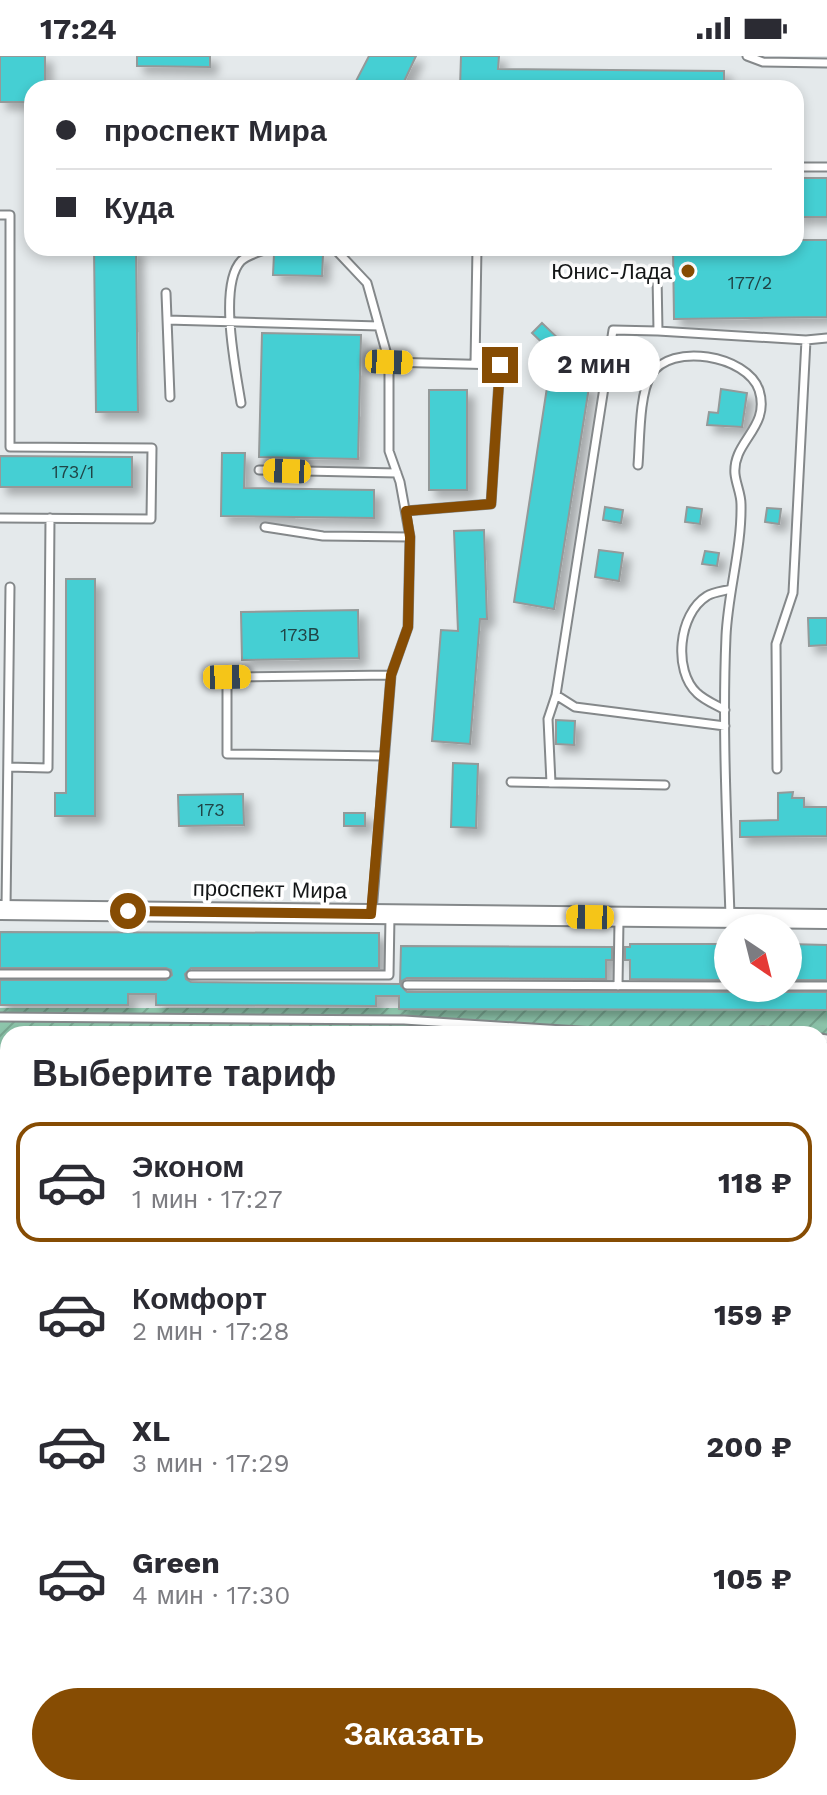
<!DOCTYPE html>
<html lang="ru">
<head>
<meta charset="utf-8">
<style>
  body { margin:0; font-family:"Work Sans",sans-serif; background:#f2f2f3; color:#2b2b33; height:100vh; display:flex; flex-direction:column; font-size:30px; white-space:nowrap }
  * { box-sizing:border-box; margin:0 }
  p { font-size:26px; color:#7c7c81 }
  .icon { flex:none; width:44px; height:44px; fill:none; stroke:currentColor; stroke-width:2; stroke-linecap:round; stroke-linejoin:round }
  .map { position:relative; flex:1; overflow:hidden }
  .panel { position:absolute; left:0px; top:970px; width:828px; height:770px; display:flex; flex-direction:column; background:#fff; border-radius:24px 24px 0 0; box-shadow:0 4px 12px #0003 }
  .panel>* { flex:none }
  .hud { position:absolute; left:24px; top:24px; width:780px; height:176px; border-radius:24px; box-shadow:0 4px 12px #0003; display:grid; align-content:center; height:176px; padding:0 32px; background:#fff }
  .needle { width:52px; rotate:145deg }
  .fabs { position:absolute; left:714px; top:858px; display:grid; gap:16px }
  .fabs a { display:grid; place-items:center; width:88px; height:88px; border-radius:50%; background:#fff; box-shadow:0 4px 12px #0003; font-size:40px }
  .end { position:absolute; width:36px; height:36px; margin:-18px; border:10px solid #864c03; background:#fff; box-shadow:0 0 0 4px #fff }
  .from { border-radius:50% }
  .bubble { position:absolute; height:56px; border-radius:28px; background:#fff; box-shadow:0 4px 12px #0003; font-size:26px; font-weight:700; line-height:56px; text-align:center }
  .car { position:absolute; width:24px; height:48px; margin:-24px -12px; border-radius:10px; box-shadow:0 0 6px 2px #0007; background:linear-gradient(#f5c518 24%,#345 0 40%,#f5c518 0 76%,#345 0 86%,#f5c518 0) }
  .hud b { display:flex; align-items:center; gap:28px; height:76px; font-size:30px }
  .hud b+b { border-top:2px solid #e1e1e2 }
  .hud i { width:20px; height:20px; background:#2b2b33 }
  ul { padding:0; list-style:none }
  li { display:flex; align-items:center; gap:24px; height:120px; margin:0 16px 12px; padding:0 16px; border:4px solid transparent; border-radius:24px }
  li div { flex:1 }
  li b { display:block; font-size:30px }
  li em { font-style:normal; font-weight:700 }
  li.on { border-color:#864c03 }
  li>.icon { width:72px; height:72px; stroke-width:1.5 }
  h2 { padding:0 32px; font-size:36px; line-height:96px }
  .button { display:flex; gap:16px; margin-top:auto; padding:16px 32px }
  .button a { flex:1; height:92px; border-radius:48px; background:#864c03; color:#fff; font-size:32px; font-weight:700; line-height:92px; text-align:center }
  .status { display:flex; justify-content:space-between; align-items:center; height:56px; padding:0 40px; background:#fff; direction:ltr }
  .status svg { height:22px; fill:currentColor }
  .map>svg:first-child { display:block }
  .garden { fill:url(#garden-furrows) }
  .building { fill:#45cfd3; stroke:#949999; stroke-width:2; filter:url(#shadow) }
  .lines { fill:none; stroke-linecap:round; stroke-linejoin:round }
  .service-casing { stroke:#84888a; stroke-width:11 }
  .tertiary-casing { stroke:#84888a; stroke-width:22 }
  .service { stroke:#fff; stroke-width:7 }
  .tertiary { stroke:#fff; stroke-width:18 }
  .route { stroke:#864c03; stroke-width:10 }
  .poi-dot { fill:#864c03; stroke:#fff; stroke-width:3 }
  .labels { text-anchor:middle; stroke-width:7; stroke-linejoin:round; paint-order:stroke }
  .number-label { font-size:18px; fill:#204446 }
  .poi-label { font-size:22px; fill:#141617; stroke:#fff; text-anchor:end }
  .street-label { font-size:22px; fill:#141617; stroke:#fff }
</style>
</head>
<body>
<div class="status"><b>17:24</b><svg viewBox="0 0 49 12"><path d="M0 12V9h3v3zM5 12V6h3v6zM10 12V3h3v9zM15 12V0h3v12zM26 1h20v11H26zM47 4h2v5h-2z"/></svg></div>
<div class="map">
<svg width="827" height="1739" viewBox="0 0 827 1739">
  <defs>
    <pattern id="garden-furrows" width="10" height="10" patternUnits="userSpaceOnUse" patternTransform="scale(2)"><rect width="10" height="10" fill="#8dc5ab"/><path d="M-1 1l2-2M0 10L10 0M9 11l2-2" fill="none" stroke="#79a892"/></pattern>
    <filter id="shadow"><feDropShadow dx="7" dy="7" stdDeviation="4" flood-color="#0004"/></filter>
  </defs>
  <rect width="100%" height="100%" fill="#e4e9eb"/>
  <!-- garden -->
  <path class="garden" d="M0 952H827V1739H434L437 1732H820V978H8V1472L0 1490Z"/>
  <!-- building -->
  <path class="building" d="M0 0H45V32H32V46H0Z
    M137 0H210V11L137 10Z
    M369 0H416L401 32H370L356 25Z
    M461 0H499L498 13 724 15V32H460Z
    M796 122H827V161H796Z
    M796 184H827V261L674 263 673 192H796Z
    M94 192H136L138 356H96Z
    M274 198 323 199 322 220 273 219Z
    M542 267 564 288 554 298 532 277Z
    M262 277 361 279 358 403 259 401Z
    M548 325 589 331 554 553 514 546Z
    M721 333 747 337 742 371 707 369 709 356 718 357Z
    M429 334H467V434H429Z
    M222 397H245L244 432 374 434V462L221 460Z
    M0 400 132 401V431H0Z
    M605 451 623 454 621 467 603 464Z
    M687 451 702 453 700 468 685 466Z
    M767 452 781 453 779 468 765 466Z
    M484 474 487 563H480L470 688 432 685 441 574 458 575 454 475Z
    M599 494 623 497 619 525 595 521Z
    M705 495 719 497 717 510 702 508Z
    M66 523H95V760H55V737H66Z
    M358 554 359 602 242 604 241 556Z
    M808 562H827V589L809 590Z
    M556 664 575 665 574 689 556 688Z
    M453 707 478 708 476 772 451 771Z
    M793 736 792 742H804V751H827V780L740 781V765L778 764V737Z
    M243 738 244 769 179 770 178 739Z
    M344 757H365V770H344Z
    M0 876 379 877V912H191L185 918 186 923 191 926 400 928 401 890 612 891V904H606V923L407 922 402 925 401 930 407 936H827V954L399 953V940H376V950L156 949V938H128V949H0V924H166L172 919 171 914 166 912H0Z
    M630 888H728V924L630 923V904H625V891H630Z
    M788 888 827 889V924H788Z"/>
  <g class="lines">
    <!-- service casing -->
    <g class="service-casing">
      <path id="service" d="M747 0 763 6 827 7
        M796 111H827
        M0 159H10V391L152 392 151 463 0 462
        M334 192 367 227 389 306V395L400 426 410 481 408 571 391 619 372 856
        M657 219 658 275 806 284 827 282
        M166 237 170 341
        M167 264 379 270
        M658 275 613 274 556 639 575 651 725 670
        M389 306 500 309 491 448 406 455
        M475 308 477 192
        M241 347C236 315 218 230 241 205 247 199 262 195 270 192
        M638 409C640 385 639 338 651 319 670 286 747 299 759 334 771 372 732 385 735 418 736 428 741 438 741 448 742 492 728 536 726 580 722 674 727 767 730 860
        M259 414 397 417
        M265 471 323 480 410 481
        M725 654C716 649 704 644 697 637 673 615 678 558 707 540 713 536 724 535 731 533
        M384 700 227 698V621L391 619
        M8 711 48 712 50 462
        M777 713 776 588 793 537 806 284
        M511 726 665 729
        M551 727 548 663 556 639
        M6 852 10 531
        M0 918H166
        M191 919H389L390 860
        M407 929 728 930
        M618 930 619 864
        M788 930H827
        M0 961 404 964 627 978
        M707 978 763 975 789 978
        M820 982 827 983
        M820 1060 827 1061
        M0 1078H8
        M820 1151 827 1152
        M0 1244 8 1247
        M820 1264 827 1265
        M820 1290 827 1284
        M820 1322 827 1324
        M820 1437 827 1439
        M820 1547 827 1548
        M820 1656 827 1657
        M541 1732 547 1739
        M453 1739 457 1732
        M642 1739 646 1732
        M776 1739 777 1732"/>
    </g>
    <!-- tertiary casing -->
    <g class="tertiary-casing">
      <path id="tertiary" d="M0 854 827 863"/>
    </g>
    <!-- service -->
    <use href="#service" class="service"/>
    <!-- tertiary -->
    <use href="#tertiary" class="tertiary"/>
  </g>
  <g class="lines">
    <!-- route -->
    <path class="route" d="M128 855 371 858 391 619 408 571 410 481 406 455 491 448 500 309"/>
  </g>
  <!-- markers -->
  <circle class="poi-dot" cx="688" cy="215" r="8"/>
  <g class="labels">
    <!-- number labels -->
    <g class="number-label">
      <text x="750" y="233">177/2</text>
      <text x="73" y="422">173/1</text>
      <text x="300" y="585">173В</text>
      <text x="211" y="760">173</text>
    </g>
    <!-- poi labels -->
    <g class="poi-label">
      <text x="672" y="223">Юнис-Лада</text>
    </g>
    <!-- street labels -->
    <g class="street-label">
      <text transform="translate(270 833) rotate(1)" y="8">проспект Мира</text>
    </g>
  </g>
</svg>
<div class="fabs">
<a><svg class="needle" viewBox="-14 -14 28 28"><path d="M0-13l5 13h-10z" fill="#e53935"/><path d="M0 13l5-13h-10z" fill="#7c7c81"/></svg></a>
</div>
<i class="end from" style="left:128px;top:855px"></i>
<i class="end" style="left:500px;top:309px"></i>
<div class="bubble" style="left:528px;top:280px;width:132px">2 мин</div>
<i class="car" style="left:389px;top:306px;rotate:92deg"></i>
<i class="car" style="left:287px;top:415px;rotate:272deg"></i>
<i class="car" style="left:227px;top:621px;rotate:89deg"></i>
<i class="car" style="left:590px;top:861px;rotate:271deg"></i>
<div class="hud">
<b><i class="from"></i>проспект Мира</b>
<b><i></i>Куда</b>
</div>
<section class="panel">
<h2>Выберите тариф</h2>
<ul>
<li class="on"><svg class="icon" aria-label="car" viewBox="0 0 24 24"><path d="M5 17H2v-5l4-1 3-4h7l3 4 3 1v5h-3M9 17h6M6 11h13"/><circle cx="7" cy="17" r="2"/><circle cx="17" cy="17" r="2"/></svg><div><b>Эконом</b><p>1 мин · 17:27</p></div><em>118 ₽</em></li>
<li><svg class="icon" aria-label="car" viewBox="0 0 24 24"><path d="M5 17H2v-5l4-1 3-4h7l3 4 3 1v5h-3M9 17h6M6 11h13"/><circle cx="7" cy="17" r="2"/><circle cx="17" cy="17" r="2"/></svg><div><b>Комфорт</b><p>2 мин · 17:28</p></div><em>159 ₽</em></li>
<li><svg class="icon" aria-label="car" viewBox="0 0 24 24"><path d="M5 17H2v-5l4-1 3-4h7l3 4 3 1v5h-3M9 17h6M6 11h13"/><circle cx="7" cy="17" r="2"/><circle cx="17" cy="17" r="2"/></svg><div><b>XL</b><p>3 мин · 17:29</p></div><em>200 ₽</em></li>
<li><svg class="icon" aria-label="car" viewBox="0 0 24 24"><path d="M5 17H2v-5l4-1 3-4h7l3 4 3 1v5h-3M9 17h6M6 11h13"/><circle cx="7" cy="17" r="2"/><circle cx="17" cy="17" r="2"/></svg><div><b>Green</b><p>4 мин · 17:30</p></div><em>105 ₽</em></li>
</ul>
<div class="button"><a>Заказать</a></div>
</section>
</div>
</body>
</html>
